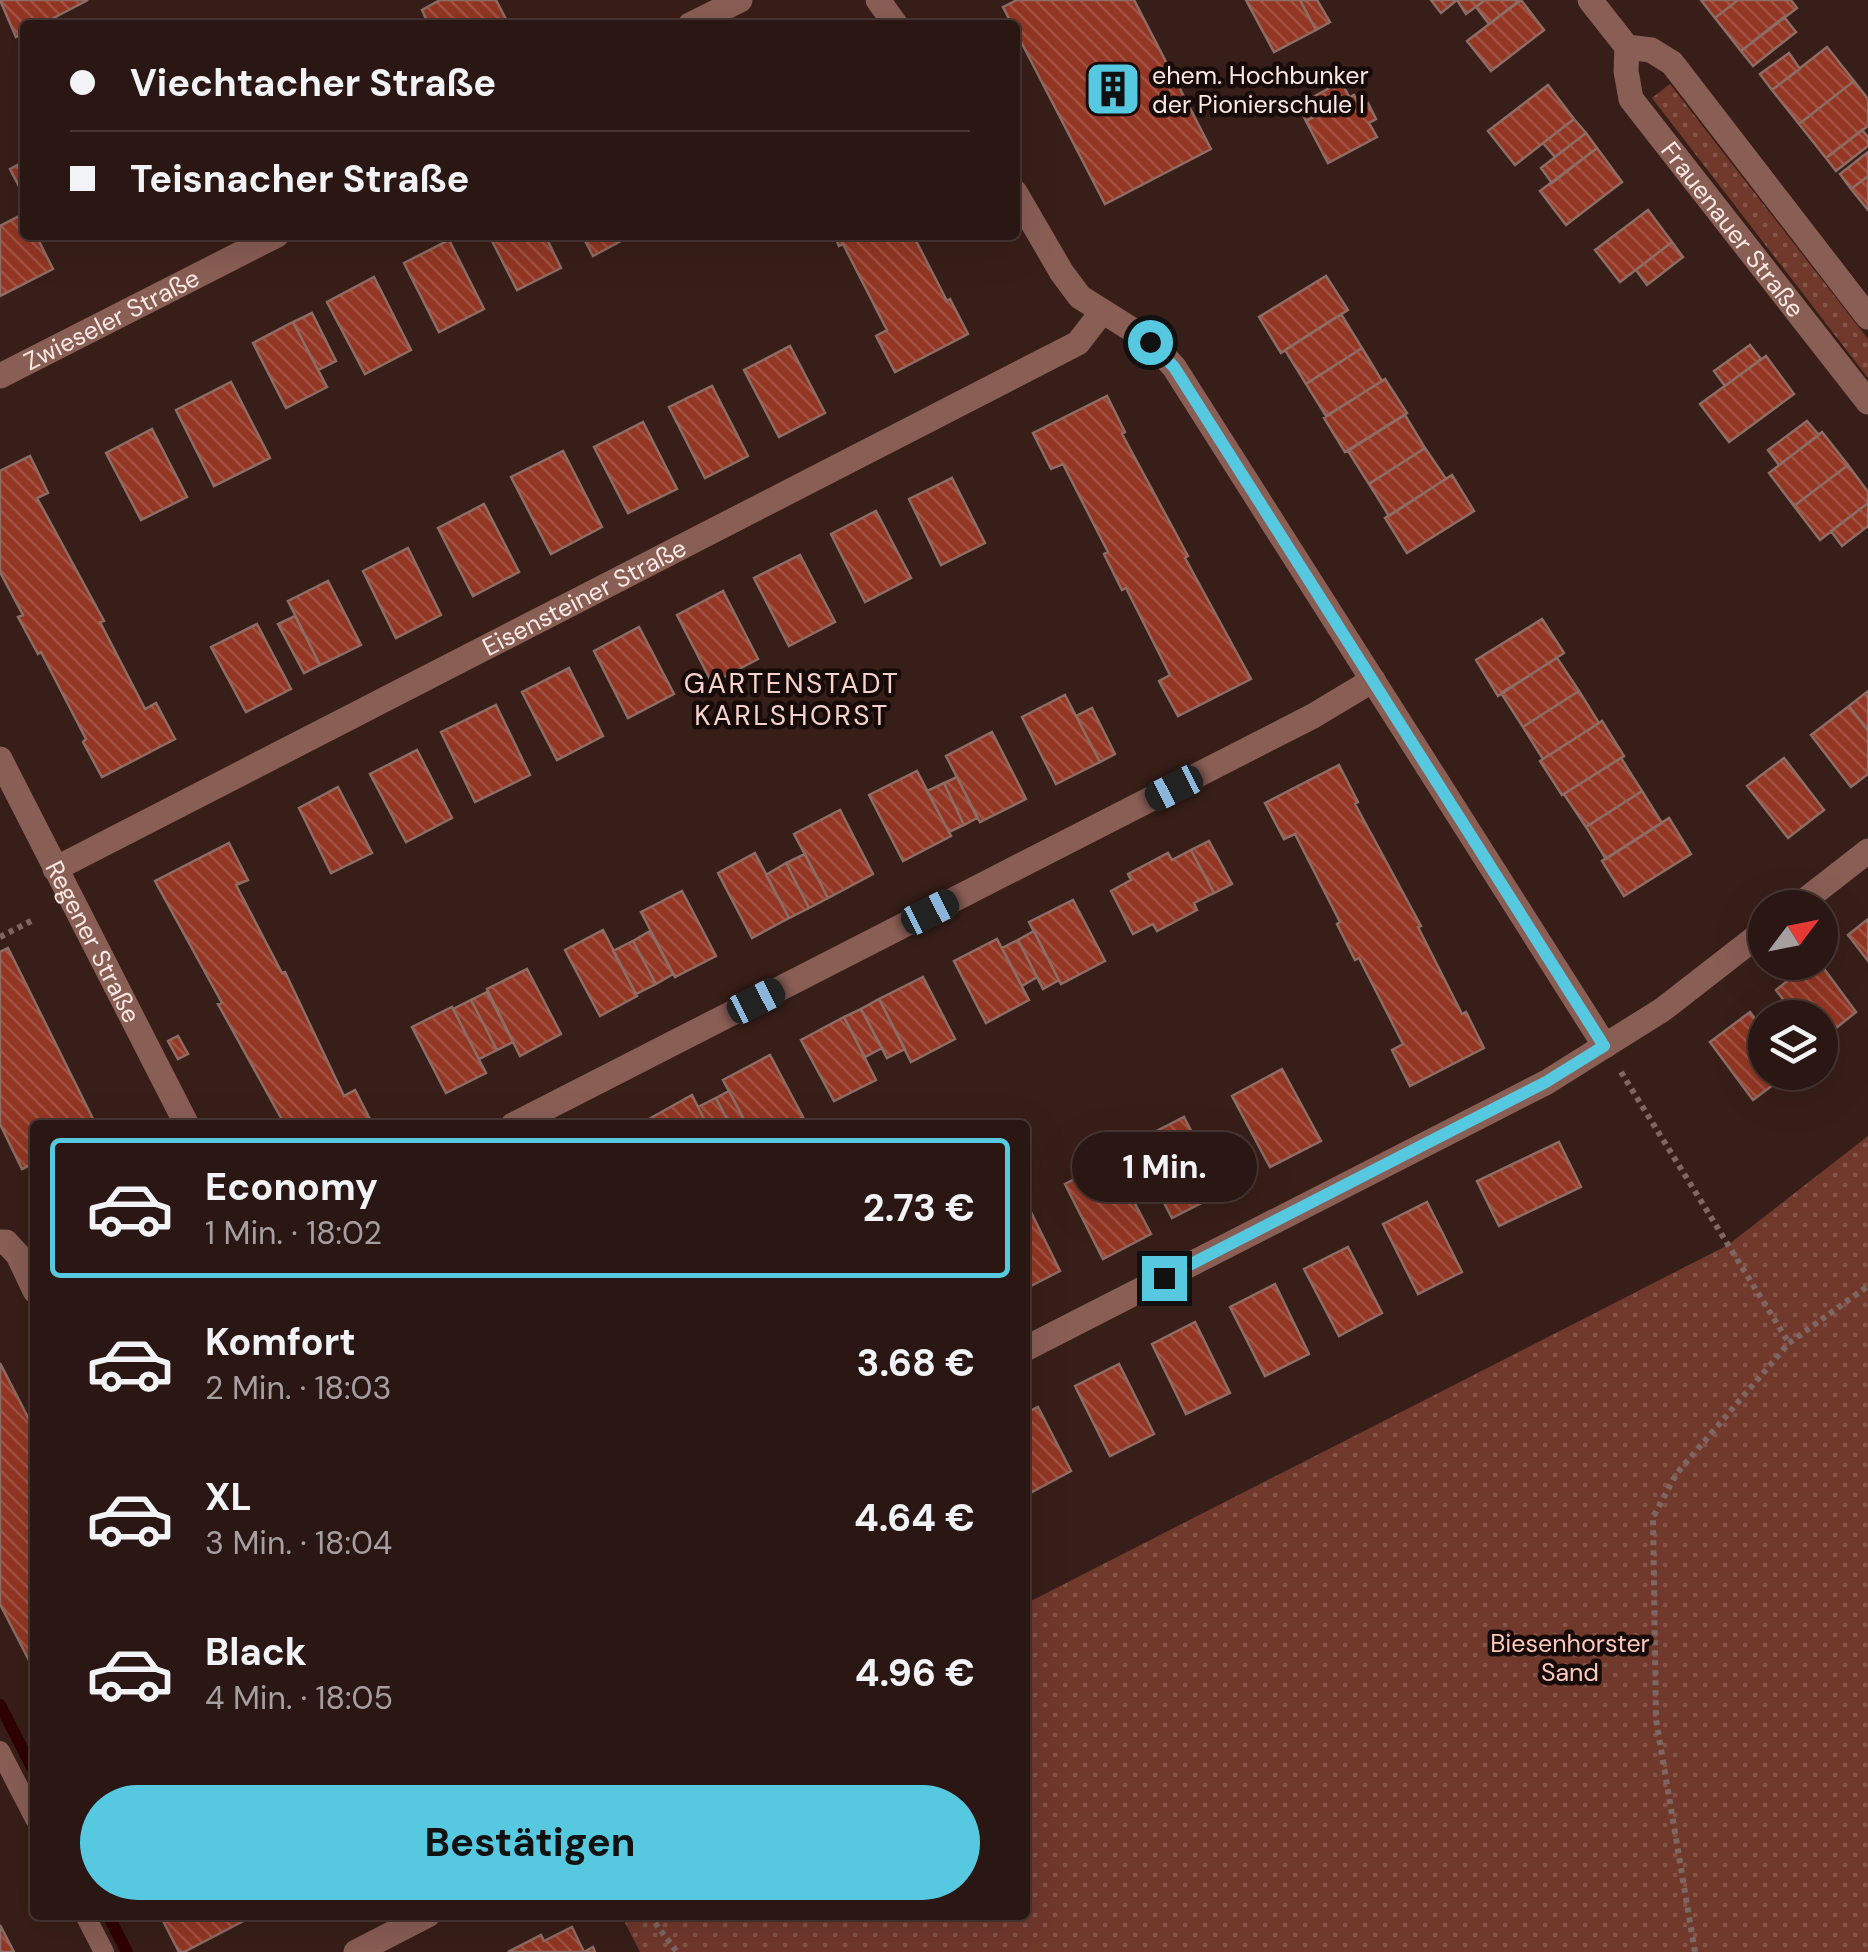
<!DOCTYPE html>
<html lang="de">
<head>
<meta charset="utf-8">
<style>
  body { margin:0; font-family:"DM Sans",sans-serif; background:#362320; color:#f1f3f6; height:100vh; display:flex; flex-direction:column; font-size:38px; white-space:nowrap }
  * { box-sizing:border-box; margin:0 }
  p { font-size:32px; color:#a59f9f }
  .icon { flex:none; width:55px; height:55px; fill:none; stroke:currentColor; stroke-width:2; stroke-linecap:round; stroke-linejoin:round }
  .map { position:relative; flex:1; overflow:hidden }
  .panel { position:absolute; left:30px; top:1120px; width:1000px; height:800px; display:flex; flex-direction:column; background:#2a1612; border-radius:10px; box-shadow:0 10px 40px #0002,0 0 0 2px #463532 }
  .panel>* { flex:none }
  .hud { position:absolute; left:20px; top:20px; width:1000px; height:220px; border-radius:10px; box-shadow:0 10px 40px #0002,0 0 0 2px #463532; display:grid; align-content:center; height:220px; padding:0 50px; background:#2a1612 }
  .needle { width:65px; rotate:58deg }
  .buttons { position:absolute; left:1748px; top:890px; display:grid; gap:20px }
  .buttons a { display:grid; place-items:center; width:90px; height:90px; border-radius:50%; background:#2a1612; box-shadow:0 10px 40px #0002,0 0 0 2px #463532; font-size:50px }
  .end { position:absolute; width:45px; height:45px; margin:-22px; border:12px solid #56c9e1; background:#111; box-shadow:0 0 0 5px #111 }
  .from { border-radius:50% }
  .bubble { position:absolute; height:70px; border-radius:35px; background:#2a1612; box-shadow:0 10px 40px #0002,0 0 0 2px #463532; font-size:32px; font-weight:700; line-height:70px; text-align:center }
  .car { position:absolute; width:30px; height:60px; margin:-30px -15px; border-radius:12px; box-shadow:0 0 8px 2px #0007; background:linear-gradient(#222 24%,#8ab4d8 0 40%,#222 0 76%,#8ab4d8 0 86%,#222 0) }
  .hud b { display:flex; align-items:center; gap:35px; height:95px; font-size:38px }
  .hud b+b { border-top:2px solid #463532 }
  .hud i { width:25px; height:25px; background:#f1f3f6 }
  ul { padding:18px 0 0; list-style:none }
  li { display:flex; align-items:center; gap:30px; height:140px; margin:0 20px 15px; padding:0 30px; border:5px solid transparent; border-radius:10px }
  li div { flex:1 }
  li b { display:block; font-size:38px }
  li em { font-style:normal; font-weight:700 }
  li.active { border-color:#56c9e1 }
  li>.icon { width:90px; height:90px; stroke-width:1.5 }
  .cta { display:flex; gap:20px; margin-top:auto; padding:20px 50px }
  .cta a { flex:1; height:115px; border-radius:60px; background:#56c9e1; color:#111; font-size:40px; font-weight:700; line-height:115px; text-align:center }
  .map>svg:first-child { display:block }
  .grass { fill:url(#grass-dots) }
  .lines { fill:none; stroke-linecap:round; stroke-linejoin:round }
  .stream { stroke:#300100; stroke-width:12 }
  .building { fill:url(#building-back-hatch); stroke:#8d6d65; stroke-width:2.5 }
  .path { stroke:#7e6762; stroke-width:6; stroke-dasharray:5 5; stroke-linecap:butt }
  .service { stroke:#895e55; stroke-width:20 }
  .minor { stroke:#895e55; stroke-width:25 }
  .route { stroke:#56c9e1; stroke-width:12 }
  .labels { text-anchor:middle; stroke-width:9; stroke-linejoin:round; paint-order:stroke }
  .poi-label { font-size:25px; fill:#fbe9e4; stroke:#170b09; text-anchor:start }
  .street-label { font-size:25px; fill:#fbe9e4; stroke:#170b09 }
  .park-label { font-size:25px; fill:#ffc9bd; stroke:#170b09 }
  .neighbourhood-label { font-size:28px; letter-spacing:2.5px; fill:#f7d3cb; stroke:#170b09 }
</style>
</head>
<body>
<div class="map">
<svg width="1868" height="1952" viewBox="0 0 1868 1952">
  <defs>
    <pattern id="grass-dots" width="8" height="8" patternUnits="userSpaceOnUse" patternTransform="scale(2.5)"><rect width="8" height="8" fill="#71382c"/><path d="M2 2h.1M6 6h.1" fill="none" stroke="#86554a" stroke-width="1.8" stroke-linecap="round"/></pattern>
    <pattern id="building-back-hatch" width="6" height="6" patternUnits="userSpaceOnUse" patternTransform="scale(2.5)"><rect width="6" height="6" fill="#933623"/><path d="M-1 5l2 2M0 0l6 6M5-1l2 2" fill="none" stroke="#a35343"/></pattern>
  </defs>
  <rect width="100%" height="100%" fill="#381e18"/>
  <!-- grass -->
  <path class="grass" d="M1670 84 1868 339V378L1652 98Z
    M1868 1136V1952H640L621 1915H1025V1604L1728 1245Z"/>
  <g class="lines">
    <!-- stream -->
    <path class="stream" d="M0 1705 35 1773
      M108 1915 127 1952"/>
  </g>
  <!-- building -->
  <path class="building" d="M0 0H88L40 25H25V33L16 37Z
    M440 0H496L509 25H429L422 10Z
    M1017 0H1134L1211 149 1105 204 1003 7Z
    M1246 0H1300L1316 30 1274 52Z
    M1300 0H1317L1330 22 1316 30Z
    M1431 0H1457L1441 13Z
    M1457 0H1485L1466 14Z
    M1485 0H1520L1489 24 1476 7Z
    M1521 0 1544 30 1491 71 1467 41Z
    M1701 0H1738L1715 18Z
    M1738 0H1791L1797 8 1741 51 1715 18Z
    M1784 17 1796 32 1753 66 1741 51Z
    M1827 47 1854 81 1799 124 1772 90Z
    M1789 53 1800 69 1772 90 1760 74Z
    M1854 81 1868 99V126L1826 158 1799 124Z
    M1341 82 1350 98 1306 121 1298 105Z
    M1548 85 1574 119 1515 165 1488 131Z
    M1354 95 1360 107 1368 103 1376 119 1369 123 1377 137 1328 163 1306 121Z
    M1574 119 1586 133 1555 157 1543 143Z
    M1862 130 1868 137V146L1836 171 1826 158Z
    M1586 133 1597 148 1552 183 1541 168Z
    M1597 148 1622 182 1566 225 1540 191Z
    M1868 152V176L1851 189 1840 174Z
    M25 161V198L10 169Z
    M1868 176V210L1851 189Z
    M1648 210 1672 242 1620 282 1595 250Z
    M25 213V235H36L53 269 0 296V226Z
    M489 235H545L561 268 517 290Z
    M582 235H632L593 256Z
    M834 235H913L947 301 950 299 968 334 895 372 876 336 887 330 843 244 839 246Z
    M449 240 484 309 439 332 404 263Z
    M1672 242 1683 257 1647 285 1636 270Z
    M1326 276 1348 310 1281 353 1259 317Z
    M374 277 411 350 365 374 327 302Z
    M312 313 336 361 318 370 293 322Z
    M1341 314 1362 348 1306 384 1285 350Z
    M293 322 327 387 286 408 253 343Z
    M1750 345 1761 359 1725 386 1714 371Z
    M790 346 825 413 779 437 744 370Z
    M1362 348 1382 381 1326 416 1306 384Z
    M1766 356 1794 394 1729 442 1700 404Z
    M1385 379 1407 413 1345 452 1324 418Z
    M231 382 270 458 214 486 176 410Z
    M712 386 748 456 705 478 669 407Z
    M1107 396 1125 432 1122 434 1188 556 1185 558 1251 679 1178 716 1159 681 1170 675 1126 588 1122 590 1104 554 1108 552 1063 464 1051 469 1033 433Z
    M1405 415 1425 448 1369 484 1348 451Z
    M1807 421 1819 435 1779 465 1768 450Z
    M643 422 677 489 628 513 594 447Z
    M152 429 187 497 141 520 106 453Z
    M1822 432 1848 465 1794 506 1769 473Z
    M1425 448 1446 479 1389 516 1369 484Z
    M563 451 602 527 551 554 511 477Z
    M30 456 48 493 37 498 104 621 100 622 145 709 156 703 175 739 102 777 83 742 86 739 41 652 38 654 18 617 23 615 0 572V471Z
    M1848 465 1868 492V503L1820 540 1794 506Z
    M1452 475 1474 511 1407 553 1385 518Z
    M952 478 985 543 941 565 909 499Z
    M1868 503V526L1842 546 1831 531Z
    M484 504 519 572 473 596 438 528Z
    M876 511 911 578 865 602 831 534Z
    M408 548 441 615 396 638 363 571Z
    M800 555 835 622 789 646 754 578Z
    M328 581 361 645 320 665 288 601Z
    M723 591 758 659 712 683 677 615Z
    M295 616 320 665 304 673 278 624Z
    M1542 619 1564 653 1498 696 1476 660Z
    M257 624 291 689 246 712 211 647Z
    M639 627 674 694 628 718 594 651Z
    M1557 658 1579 691 1523 727 1501 693Z
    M569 668 603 736 557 760 522 692Z
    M1579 691 1599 723 1543 759 1523 727Z
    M1868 691V731L1849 706Z
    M1065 695 1100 762 1056 784 1022 717Z
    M496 705 530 775 475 802 441 732Z
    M1849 706 1868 731V774L1851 787 1811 735Z
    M1092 708 1115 754 1100 762 1076 716Z
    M1602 721 1624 756 1562 795 1540 761Z
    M992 732 1026 799 980 822 946 756Z
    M417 750 452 818 406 842 370 774Z
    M1621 758 1642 791 1586 827 1564 794Z
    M1784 758 1824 810 1788 838 1747 786Z
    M1339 765 1358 802 1355 804 1421 926 1418 927 1462 1014 1466 1012 1484 1048 1410 1086 1392 1050 1403 1044 1359 958 1355 960 1337 924 1340 922 1295 834 1284 839 1265 803Z
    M917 771 951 836 903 861 869 795Z
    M957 777 977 818 964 825 944 783Z
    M944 783 964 825 949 832 927 791Z
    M338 787 372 853 331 873 299 808Z
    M1642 791 1662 823 1606 859 1586 827Z
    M840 810 873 874 828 898 794 834Z
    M1669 818 1691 854 1624 896 1602 861Z
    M1209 841 1232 884 1214 893 1191 850Z
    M229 843 248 880 236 885 282 973 285 972 344 1096 355 1090 373 1125H285L218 1004 222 1003 155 881Z
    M1191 850 1214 893 1194 903 1197 910 1157 931 1153 924 1133 934 1111 891 1131 880 1128 874 1168 853 1172 860Z
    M755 853 789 918 752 938 718 873Z
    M805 854 828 898 809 908 786 863Z
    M786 863 809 908 789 918 766 875Z
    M682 891 716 956 675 977 641 912Z
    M1073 900 1105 961 1061 984 1029 922Z
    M1868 919V961L1848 935Z
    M603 930 637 996 600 1016 565 950Z
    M650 931 673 974 656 984 633 941Z
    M1034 931 1059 980 1043 989 1018 940Z
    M997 939 1029 1000 986 1023 954 961Z
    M1018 940 1037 977 1022 986 1002 948Z
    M633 941 656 984 636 994 613 951Z
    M8 948 96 1125H35V1163L22 1169 0 1124V952Z
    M1811 962H1819L1856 1012 1820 1041V1018H1797L1776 990Z
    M527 969 561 1034 520 1056 487 989Z
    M923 977 955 1039 911 1062 879 999Z
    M487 992 513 1042 497 1050 471 1000Z
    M879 999 905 1049 887 1058 861 1009Z
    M471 1000 497 1050 479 1059 453 1009Z
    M452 1007 486 1073 446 1093 412 1027Z
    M861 1009 882 1048 865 1057 844 1017Z
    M1750 1012 1765 1032V1072H1790L1753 1100 1710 1042Z
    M844 1017 876 1080 834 1101 801 1040Z
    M178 1036 188 1054 178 1059 168 1041Z
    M770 1055 803 1117 788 1125H747L723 1080Z
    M1282 1069 1321 1141 1270 1167 1232 1096Z
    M729 1091 747 1125H730L716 1098Z
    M692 1095 707 1125H652L649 1119Z
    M716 1098 730 1125H707L698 1107Z
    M1184 1117 1223 1192 1172 1218 1133 1143Z
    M1559 1142 1581 1187 1499 1226 1477 1181Z
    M1112 1160 1151 1234 1103 1259 1065 1184Z
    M1427 1202 1462 1272 1418 1294 1383 1224Z
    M1027 1204 1060 1271 1025 1289V1205Z
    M1348 1247 1382 1313 1339 1336 1304 1269Z
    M1275 1284 1309 1354 1265 1376 1230 1307Z
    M1195 1322 1230 1393 1186 1414 1152 1344Z
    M0 1363 35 1431V1672L0 1604Z
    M1119 1364 1154 1434 1110 1456 1075 1386Z
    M1038 1407 1071 1471 1032 1492 1025 1479V1413Z
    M160 1915H255L184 1952H179Z
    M0 1925 14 1952H0Z
    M572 1927 584 1952 593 1947 595 1952H508L541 1935 544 1941Z"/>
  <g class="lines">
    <!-- path -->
    <path class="path" d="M0 937 35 919
      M1621 1072 1789 1343
      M649 1915 677 1952
      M1695 1952 1656 1719 1653 1517 1677 1473 1789 1343 1868 1286"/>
    <!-- service -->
    <path class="service" d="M0 1751 35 1819
      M85 1915 104 1952"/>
    <!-- minor -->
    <g class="minor">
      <path d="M878 0 896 25"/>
      <path d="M1590 0 1627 47 1651 50 1672 63 1868 317"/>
      <path d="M690 25 740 0"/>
      <path id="s1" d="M1627 47 1626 71 1631 99 1868 402"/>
      <path d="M1015 192 1062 273 1080 297 1150 341 1174 367 1605 1046"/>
      <path id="s2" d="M0 376 277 235"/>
      <path id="s3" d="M0 759 187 1125"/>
      <path id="s4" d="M55 869 1078 343 1101 313"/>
      <path d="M1795 908 1868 851"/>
      <path d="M513 1125 1313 716 1373 680"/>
      <path d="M0 1242H6L18 1255 35 1291"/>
      <path d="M1025 1349 1547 1082 1662 1010 1765 930"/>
      <path d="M356 1952 428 1915"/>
    </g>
  </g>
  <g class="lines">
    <!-- route -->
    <path class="route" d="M1150 342 1174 367 1604 1046 1546 1082 1164 1278"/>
  </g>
  <!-- icons -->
  <defs>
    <g id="building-square" transform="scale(2.875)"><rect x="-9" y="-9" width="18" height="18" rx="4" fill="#56c9e1" stroke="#170b09"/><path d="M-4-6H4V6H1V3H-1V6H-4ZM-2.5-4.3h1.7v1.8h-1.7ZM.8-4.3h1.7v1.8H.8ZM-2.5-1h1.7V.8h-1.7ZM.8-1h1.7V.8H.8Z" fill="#111"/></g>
  </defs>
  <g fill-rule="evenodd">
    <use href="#building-square" x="1113" y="89"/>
  </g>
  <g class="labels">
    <!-- poi labels -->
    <g class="poi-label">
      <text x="1152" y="84">ehem. Hochbunker<tspan x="1152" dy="29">der Pionierschule I</tspan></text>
    </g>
    <!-- street labels -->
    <g class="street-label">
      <text dy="9" stroke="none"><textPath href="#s1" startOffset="218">Frauenauer Straße</textPath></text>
      <text dy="9" stroke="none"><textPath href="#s2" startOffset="125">Zwieseler Straße</textPath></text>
      <text dy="9" stroke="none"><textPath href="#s4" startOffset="595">Eisensteiner Straße</textPath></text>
      <text dy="9" stroke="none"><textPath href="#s3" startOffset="205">Regener Straße</textPath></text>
    </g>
    <!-- park labels -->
    <g class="park-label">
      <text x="1570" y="1652">Biesenhorster<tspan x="1570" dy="29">Sand</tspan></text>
    </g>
    <!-- neighbourhood labels -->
    <g class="neighbourhood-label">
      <text x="792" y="693">GARTENSTADT<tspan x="792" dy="32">KARLSHORST</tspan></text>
    </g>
  </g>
</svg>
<div class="buttons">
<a><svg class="needle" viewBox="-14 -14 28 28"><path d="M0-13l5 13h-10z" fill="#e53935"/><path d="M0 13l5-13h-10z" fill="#a59f9f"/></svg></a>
<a><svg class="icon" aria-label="layers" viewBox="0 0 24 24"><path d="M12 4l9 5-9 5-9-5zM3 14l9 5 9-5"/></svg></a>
</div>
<i class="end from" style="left:1150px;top:342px"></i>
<i class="end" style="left:1164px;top:1278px"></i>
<div class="bubble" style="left:1072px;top:1132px;width:185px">1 Min.</div>
<i class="car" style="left:1174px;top:788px;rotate:243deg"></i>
<i class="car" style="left:930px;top:912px;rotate:63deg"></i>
<i class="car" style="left:756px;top:1001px;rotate:63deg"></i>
<div class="hud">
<b><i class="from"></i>Viechtacher Straße</b>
<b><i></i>Teisnacher Straße</b>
</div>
<section class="panel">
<ul>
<li class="active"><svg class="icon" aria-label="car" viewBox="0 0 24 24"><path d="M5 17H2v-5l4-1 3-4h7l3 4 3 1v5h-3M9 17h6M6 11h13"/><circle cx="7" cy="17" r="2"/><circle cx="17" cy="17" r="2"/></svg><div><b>Economy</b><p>1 Min. · 18:02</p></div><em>2.73 €</em></li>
<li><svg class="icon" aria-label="car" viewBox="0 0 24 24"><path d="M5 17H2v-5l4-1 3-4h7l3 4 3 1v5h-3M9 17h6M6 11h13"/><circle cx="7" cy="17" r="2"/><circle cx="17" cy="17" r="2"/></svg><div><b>Komfort</b><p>2 Min. · 18:03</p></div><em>3.68 €</em></li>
<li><svg class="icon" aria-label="car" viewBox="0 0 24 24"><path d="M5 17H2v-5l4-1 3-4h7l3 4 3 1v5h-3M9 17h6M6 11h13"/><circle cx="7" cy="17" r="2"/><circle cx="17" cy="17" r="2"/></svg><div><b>XL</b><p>3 Min. · 18:04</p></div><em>4.64 €</em></li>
<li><svg class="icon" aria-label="car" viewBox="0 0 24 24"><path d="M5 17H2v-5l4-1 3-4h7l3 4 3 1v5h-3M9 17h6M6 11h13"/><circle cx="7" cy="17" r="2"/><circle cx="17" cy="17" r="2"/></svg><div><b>Black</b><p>4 Min. · 18:05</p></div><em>4.96 €</em></li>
</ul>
<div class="cta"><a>Bestätigen</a></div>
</section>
</div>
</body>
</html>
